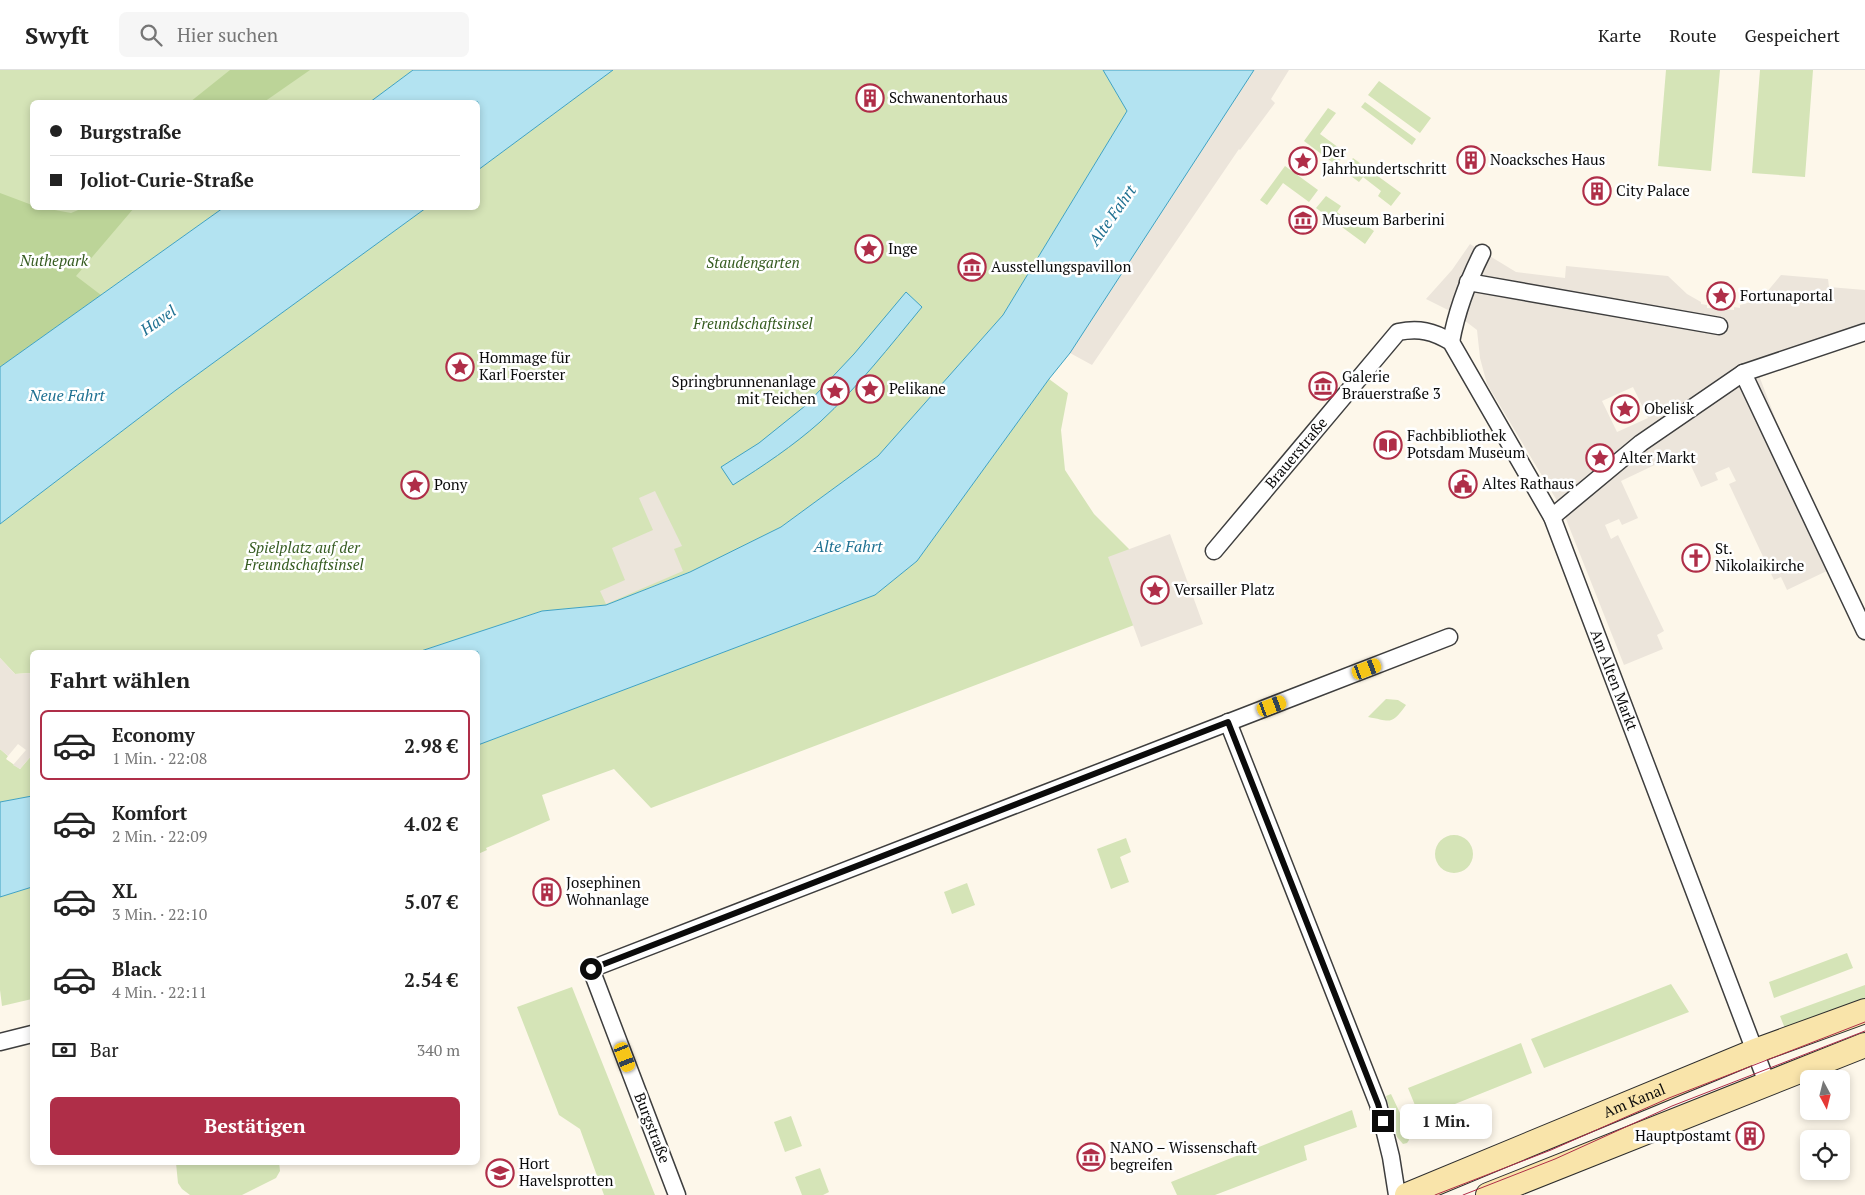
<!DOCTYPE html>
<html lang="de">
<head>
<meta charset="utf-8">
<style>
  body { margin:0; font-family:"PT Serif",serif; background:#f6f6f6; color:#222; height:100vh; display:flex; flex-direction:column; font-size:19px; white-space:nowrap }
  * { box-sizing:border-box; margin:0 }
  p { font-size:16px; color:#767676 }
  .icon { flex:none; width:28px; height:28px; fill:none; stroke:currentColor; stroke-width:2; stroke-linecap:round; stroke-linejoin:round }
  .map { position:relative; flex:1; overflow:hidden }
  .sheet { position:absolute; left:30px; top:580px; width:450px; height:515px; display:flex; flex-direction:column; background:#fff; border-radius:8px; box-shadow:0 2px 8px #0003 }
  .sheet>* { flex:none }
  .hud { position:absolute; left:30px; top:30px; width:450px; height:110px; border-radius:8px; box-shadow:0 2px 8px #0003; display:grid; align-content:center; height:110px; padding:0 20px; background:#fff }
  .needle { width:32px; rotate:173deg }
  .controls { position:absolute; left:1800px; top:1000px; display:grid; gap:10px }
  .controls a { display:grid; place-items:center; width:50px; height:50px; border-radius:8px; background:#fff; box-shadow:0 2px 8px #0003; font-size:25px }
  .end { position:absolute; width:22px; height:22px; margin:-11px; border:6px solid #0b0b0b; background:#fff; box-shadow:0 0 0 2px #fff }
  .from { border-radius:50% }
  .bubble { position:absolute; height:35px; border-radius:8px; background:#fff; box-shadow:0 2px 8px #0003; font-size:16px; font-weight:600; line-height:35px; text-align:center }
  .car { position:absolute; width:15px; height:30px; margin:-15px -8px; border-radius:6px; box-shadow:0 0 4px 1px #0007; background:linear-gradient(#f5c518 24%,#345 0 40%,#f5c518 0 76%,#345 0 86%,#f5c518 0) }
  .hud b { display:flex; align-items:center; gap:18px; height:48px; font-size:19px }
  .hud b+b { border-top:1px solid #e0e0e0 }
  .hud i { width:12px; height:12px; background:#222 }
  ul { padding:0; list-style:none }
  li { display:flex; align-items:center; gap:15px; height:70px; margin:0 10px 8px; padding:0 10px; border:2px solid transparent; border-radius:8px }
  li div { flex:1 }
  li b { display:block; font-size:19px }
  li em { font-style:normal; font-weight:600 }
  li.current { border-color:#af2e48 }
  li>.icon { width:45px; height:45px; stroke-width:1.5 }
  h2 { padding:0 20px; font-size:22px; line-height:60px }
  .pay { display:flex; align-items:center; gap:12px; height:55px; padding:0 20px; font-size:19px }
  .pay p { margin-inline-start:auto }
  .primary-button { display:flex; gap:10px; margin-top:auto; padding:10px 20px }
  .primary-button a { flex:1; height:58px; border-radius:8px; background:#af2e48; color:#fff; font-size:20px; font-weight:600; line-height:58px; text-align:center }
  header { display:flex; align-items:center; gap:30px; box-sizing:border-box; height:70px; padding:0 25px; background:#fff; border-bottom:1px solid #e0e0e0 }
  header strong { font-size:24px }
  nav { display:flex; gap:28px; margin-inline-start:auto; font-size:18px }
  .search { width:350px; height:45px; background:#f6f6f6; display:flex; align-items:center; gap:12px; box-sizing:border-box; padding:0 18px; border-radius:8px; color:#767676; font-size:19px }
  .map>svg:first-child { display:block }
  .green { fill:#d5e4b7 }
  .forest { fill:#bcd498 }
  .plaza { fill:#ece5db; fill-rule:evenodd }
  .water { fill:#b3e3f1; stroke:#3fa2c2 }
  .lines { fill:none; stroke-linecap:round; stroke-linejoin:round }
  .street-casing { stroke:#3e3e3e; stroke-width:19 }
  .secondary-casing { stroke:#2d2d2d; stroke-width:26 }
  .street { stroke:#fff; stroke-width:16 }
  .secondary { stroke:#f9e4aa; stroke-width:24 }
  .tram { stroke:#af2e48; stroke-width:1 }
  .route { stroke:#0b0b0b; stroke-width:6 }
  .labels { text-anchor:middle; stroke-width:5; stroke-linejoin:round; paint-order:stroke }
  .poi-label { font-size:15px; fill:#0b0b0b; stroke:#fff; text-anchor:start }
  .park-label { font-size:15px; font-style:italic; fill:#365c21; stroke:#fff }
  .street-label { font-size:15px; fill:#0b0b0b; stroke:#fff }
  .water-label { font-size:16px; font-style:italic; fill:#1f7192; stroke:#fff }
</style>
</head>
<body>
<header>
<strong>Swyft</strong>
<div class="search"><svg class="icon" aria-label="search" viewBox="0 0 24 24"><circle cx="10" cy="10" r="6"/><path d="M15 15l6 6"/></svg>Hier suchen</div>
<nav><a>Karte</a><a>Route</a><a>Gespeichert</a></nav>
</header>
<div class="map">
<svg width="1865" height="1125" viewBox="0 0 1865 1125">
  <rect width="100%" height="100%" fill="#fdf7ea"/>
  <!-- green -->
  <path class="green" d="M0 0H413L370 32H32V138H223L0 297Z
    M613 0H1103L1127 41 1003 245 878 386 781 457 702 497 606 535 542 541 418 582H32V603L15 604 0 588V454L176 320 426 138H478V100Z
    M1666 0H1720L1711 101 1658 96Z
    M1760 0H1813L1805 107 1752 103Z
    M1379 11 1431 48 1420 63 1368 25Z
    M1365 32 1416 69 1412 75 1361 37Z
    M1328 38 1336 43 1320 64 1346 83 1336 95 1304 71Z
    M1353 88 1401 123 1391 136 1378 126 1381 121 1363 107 1359 112 1344 101Z
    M1285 96 1318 120 1309 132 1283 113 1267 135 1260 130Z
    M1326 126 1341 136 1337 142 1355 156 1360 151 1374 161 1365 174 1316 138Z
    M1049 309 1068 323 1061 360 1065 400 1094 444 1142 492 1158 546 651 738 614 699 542 725 550 750 486 778 487 780 478 784V675L875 525 917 491Z
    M1386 629 1398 630 1406 635C1391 656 1391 651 1368 647Z
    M0 679 8 686 6 689 20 699 32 685V726L0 732Z
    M1435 784a19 19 0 1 1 38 0a19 19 0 1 1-38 0Z
    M1126 768 1131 782 1120 787 1129 812 1111 819 1097 779Z
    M967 813 975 835 952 844 944 822Z
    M32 817V884H31L32 929 2 936 0 920V827Z
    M1847 883 1853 898 1774 928 1769 912Z
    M1671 914 1689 942 1544 998 1531 969Z
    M1865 915V932L1786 961 1780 946Z
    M572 917 655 1125H604L580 1059 559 1045 517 937Z
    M1521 973 1532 1003 1435 1042 1440 1055 1425 1060 1408 1018Z
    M1391 1024 1400 1043 1409 1070 1407 1073 1403 1074 1397 1067 1386 1026Z
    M1352 1040 1357 1057 1304 1076 1307 1090 1215 1125H1177L1171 1112Z
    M791 1046 802 1076 785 1082 774 1052Z
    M279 1092 280 1101 276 1108 242 1125H190L182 1119 178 1113 176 1093Z
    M820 1098 829 1122 823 1125H802L795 1107Z"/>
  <!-- forest -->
  <path class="forest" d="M230 0H310L264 32H190Z
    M0 123 32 135V138H44L71 143 83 138H134L76 206 101 225 0 297Z"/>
  <!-- plaza -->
  <path class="plaza" d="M1254 0H1289L1271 29 1275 33 1240 80 1239 79 1092 295 1070 283Z
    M1470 174 1516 202 1565 208 1566 196 1668 206 1687 224 1701 232V234L1707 235V238L1734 240V237L1740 238V235L1751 232 1766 223 1781 205 1828 209 1829 217 1865 220V261L1758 303 1833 498 1787 520 1781 507 1774 510 1729 414 1736 411 1729 397 1715 403 1718 410 1701 417 1684 381 1621 411 1638 448 1622 455 1619 449 1605 455 1611 469 1618 465 1664 561 1657 565 1663 579 1624 595 1562 439 1487 314 1480 288 1477 260 1456 244 1426 229 1452 200ZM1633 317 1648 348 1617 362 1602 331Z
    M655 421 682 476 674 479 683 501 606 534 600 521 625 510 612 478 653 460 639 428Z
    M1170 464 1203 554 1141 577 1108 487Z
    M0 588 15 604 31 603 32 618V685L20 699 13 695 26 680 18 674 8 686 0 679Z"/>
  <!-- water -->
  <path class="water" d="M413 0H613L478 100V32H370Z
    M1103 0H1254L1070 283 1049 309 917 491 875 525 478 675V582H418L542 541 606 535 690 502 781 457 878 386 1003 245 1127 41Z
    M223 138H426L176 320 0 454V297Z
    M906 222 922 237C890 276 858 317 820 352 793 376 763 396 733 415L721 397 759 373 805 336 854 284Z
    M32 726V817L0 827V732Z"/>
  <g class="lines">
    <!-- street casing -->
    <g class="street-casing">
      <g id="street">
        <path d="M1468 212 1719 256"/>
        <path d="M1451 272C1457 239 1467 213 1482 183"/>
        <path d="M1743 303 1865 561"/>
        <path d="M1552 447 1641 373 1743 303 1865 262"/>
        <path id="s1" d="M1214 481 1398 262C1419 258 1433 261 1451 272L1552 447 1767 1013"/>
        <path d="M1228 652 1378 1034 1391 1087 1397 1125"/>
        <path d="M0 972 32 964"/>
        <path d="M677 1125 591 899 1449 567"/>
      </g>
    </g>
    <!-- secondary casing -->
    <g class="secondary-casing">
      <g id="secondary">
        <path id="s2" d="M1407 1125 1755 981 1865 941"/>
        <path d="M1488 1125 1865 975"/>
      </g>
    </g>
    <!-- street -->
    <use href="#street" class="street"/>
    <!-- secondary -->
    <use href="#secondary" class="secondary"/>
    <!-- tram -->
    <path class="tram" d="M1435 1125 1551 1080 1669 1028 1865 952
      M1463 1125 1555 1089 1672 1036 1865 961"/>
  </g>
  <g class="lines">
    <!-- route -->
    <path class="route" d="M591 899 1228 652 1378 1034 1383 1051"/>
  </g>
  <!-- icons -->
  <defs>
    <g id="building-ring" transform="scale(1.4375)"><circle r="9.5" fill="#fff" stroke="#af2e48" stroke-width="1.5"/><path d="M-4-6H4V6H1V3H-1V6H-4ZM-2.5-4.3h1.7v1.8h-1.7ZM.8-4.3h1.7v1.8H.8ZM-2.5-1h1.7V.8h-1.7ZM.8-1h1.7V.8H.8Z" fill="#af2e48"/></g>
    <g id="sight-ring" transform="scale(1.4375)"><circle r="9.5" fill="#fff" stroke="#af2e48" stroke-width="1.5"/><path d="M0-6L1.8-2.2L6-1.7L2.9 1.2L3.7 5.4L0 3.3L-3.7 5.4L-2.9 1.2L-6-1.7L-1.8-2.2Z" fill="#af2e48"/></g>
    <g id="museum-ring" transform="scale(1.4375)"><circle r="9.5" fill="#fff" stroke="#af2e48" stroke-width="1.5"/><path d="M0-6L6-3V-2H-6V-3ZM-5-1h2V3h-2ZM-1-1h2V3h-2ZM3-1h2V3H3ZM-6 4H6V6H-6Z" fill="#af2e48"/></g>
    <g id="library-ring" transform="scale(1.4375)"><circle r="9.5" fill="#fff" stroke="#af2e48" stroke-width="1.5"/><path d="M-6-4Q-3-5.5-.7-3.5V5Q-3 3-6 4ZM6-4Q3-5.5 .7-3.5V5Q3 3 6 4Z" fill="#af2e48"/></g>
    <g id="civic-ring" transform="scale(1.4375)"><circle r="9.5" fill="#fff" stroke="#af2e48" stroke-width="1.5"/><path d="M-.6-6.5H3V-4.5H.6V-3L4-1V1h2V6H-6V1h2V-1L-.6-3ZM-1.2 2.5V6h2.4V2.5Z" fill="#af2e48"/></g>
    <g id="church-ring" transform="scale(1.4375)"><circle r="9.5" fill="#fff" stroke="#af2e48" stroke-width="1.5"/><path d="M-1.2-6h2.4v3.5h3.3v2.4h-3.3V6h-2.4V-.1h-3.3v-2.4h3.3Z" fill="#af2e48"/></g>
    <g id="school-ring" transform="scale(1.4375)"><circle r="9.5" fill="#fff" stroke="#af2e48" stroke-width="1.5"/><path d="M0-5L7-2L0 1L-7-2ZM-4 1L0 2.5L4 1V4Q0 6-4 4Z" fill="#af2e48"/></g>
  </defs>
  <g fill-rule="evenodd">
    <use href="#building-ring" x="870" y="28"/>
    <use href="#building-ring" x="1471" y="90"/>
    <use href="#sight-ring" x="1303" y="91"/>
    <use href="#building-ring" x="1597" y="121"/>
    <use href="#museum-ring" x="1303" y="150"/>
    <use href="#sight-ring" x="869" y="179"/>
    <use href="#museum-ring" x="972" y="197"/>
    <use href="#sight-ring" x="1721" y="226"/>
    <use href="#sight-ring" x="460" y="297"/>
    <use href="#museum-ring" x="1323" y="316"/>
    <use href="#sight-ring" x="870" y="319"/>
    <use href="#sight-ring" x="835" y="321"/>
    <use href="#sight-ring" x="1625" y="339"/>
    <use href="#library-ring" x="1388" y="375"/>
    <use href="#sight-ring" x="1600" y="388"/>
    <use href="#civic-ring" x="1463" y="414"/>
    <use href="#sight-ring" x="415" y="415"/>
    <use href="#church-ring" x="1696" y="488"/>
    <use href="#sight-ring" x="1155" y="520"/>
    <use href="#building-ring" x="547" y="822"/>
    <use href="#building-ring" x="1750" y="1066"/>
    <use href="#museum-ring" x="1091" y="1087"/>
    <use href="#school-ring" x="500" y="1103"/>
  </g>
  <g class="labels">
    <!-- poi labels -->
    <g class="poi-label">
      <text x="889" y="33">Schwanentorhaus</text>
      <text x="1322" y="87">Der<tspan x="1322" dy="17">Jahrhundertschritt</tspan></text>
      <text x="1490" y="95">Noacksches Haus</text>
      <text x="1616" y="126">City Palace</text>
      <text x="1322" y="155">Museum Barberini</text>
      <text x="888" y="184">Inge</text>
      <text x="991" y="202">Ausstellungspavillon</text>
      <text x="1740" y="231">Fortunaportal</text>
      <text x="479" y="293">Hommage für<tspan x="479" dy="17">Karl Foerster</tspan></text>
      <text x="1342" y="312">Galerie<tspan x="1342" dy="17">Brauerstraße 3</tspan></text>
      <text x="816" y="317" text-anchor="end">Springbrunnenanlage<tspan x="816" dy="17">mit Teichen</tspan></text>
      <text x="889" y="324">Pelikane</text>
      <text x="1644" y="344">Obelisk</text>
      <text x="1407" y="371">Fachbibliothek<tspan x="1407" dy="17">Potsdam Museum</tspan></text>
      <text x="1619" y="393">Alter Markt</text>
      <text x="1482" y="419">Altes Rathaus</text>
      <text x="434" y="420">Pony</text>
      <text x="1715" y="484">St.<tspan x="1715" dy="17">Nikolaikirche</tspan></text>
      <text x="1174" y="525">Versailler Platz</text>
      <text x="566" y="818">Josephinen<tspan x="566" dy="17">Wohnanlage</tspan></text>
      <text x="1731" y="1071" text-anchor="end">Hauptpostamt</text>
      <text x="1110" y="1083">NANO – Wissenschaft<tspan x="1110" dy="17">begreifen</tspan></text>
      <text x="519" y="1099">Hort<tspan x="519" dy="17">Havelsprotten</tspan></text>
    </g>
    <!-- park labels -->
    <g class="park-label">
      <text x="54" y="196">Nuthepark</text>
      <text x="753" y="198">Staudengarten</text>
      <text x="753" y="259">Freundschaftsinsel</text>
      <text x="304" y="483">Spielplatz auf der<tspan x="304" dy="17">Freundschaftsinsel</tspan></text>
    </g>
    <!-- street labels -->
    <g class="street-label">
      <text dy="5" stroke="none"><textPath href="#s1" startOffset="128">Brauerstraße</textPath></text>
      <text dy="5" stroke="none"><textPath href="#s1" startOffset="718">Am Alten Markt</textPath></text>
      <text dy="5" stroke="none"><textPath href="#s2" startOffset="246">Am Kanal</textPath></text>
      <text transform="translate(652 1058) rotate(69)" y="5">Burgstraße</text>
    </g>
    <!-- water labels -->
    <g class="water-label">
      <text transform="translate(1112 145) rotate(-55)" y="6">Alte Fahrt</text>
      <text transform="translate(158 250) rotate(-35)" y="6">Havel</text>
      <text x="67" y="331">Neue Fahrt</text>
      <text x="848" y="482">Alte Fahrt</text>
    </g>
  </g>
</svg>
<div class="controls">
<a><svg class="needle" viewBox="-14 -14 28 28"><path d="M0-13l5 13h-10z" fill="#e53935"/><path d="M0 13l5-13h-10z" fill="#767676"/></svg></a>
<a><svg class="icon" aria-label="locate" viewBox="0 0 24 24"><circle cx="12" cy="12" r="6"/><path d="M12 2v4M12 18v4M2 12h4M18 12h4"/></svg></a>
</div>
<i class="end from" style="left:591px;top:899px"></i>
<i class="end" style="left:1383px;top:1051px"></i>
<div class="bubble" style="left:1400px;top:1034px;width:92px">1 Min.</div>
<i class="car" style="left:1367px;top:599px;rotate:69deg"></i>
<i class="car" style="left:1272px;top:636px;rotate:69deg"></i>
<i class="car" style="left:625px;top:987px;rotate:159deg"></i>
<div class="hud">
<b><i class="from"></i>Burgstraße</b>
<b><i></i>Joliot-Curie-Straße</b>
</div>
<section class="sheet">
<h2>Fahrt wählen</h2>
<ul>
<li class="current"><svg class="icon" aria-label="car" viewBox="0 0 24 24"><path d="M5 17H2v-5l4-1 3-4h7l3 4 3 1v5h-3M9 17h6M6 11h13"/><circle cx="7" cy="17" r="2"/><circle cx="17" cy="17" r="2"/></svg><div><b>Economy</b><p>1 Min. · 22:08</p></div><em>2.98 €</em></li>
<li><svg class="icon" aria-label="car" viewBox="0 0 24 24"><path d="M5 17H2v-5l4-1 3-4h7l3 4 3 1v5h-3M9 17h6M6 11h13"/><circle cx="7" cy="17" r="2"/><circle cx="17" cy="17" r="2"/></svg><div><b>Komfort</b><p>2 Min. · 22:09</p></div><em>4.02 €</em></li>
<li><svg class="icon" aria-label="car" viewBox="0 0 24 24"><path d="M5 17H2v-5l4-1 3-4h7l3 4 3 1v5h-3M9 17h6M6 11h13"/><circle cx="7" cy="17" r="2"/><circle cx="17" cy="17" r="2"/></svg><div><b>XL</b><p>3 Min. · 22:10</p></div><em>5.07 €</em></li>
<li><svg class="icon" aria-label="car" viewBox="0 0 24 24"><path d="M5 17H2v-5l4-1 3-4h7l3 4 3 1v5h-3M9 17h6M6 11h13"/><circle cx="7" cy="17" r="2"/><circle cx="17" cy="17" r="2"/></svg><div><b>Black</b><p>4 Min. · 22:11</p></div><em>2.54 €</em></li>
</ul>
<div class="pay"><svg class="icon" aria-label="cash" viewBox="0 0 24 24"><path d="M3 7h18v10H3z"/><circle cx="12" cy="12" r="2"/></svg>Bar<p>340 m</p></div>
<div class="primary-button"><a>Bestätigen</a></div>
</section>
</div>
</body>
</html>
